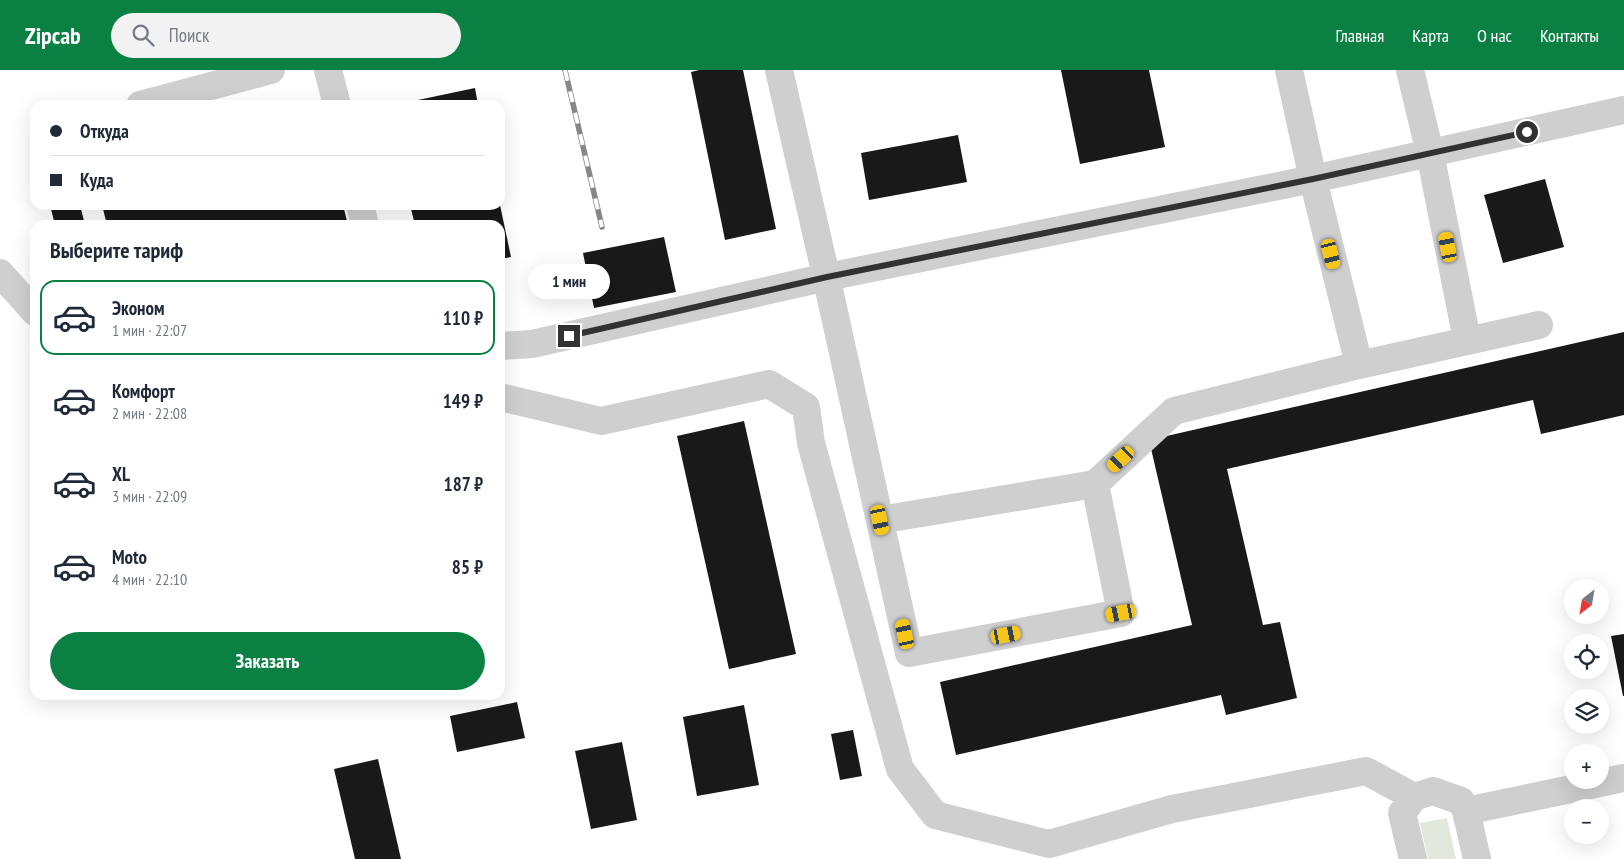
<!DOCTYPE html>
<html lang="ru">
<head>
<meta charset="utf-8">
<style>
  body { margin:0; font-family:"PT Sans Narrow",sans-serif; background:#f2f2f3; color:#1f2937; height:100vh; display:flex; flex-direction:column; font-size:19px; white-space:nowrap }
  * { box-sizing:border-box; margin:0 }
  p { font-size:16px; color:#747a83 }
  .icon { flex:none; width:28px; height:28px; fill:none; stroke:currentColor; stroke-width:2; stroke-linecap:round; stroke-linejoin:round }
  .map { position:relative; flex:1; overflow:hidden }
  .sheet { position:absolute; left:30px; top:150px; width:475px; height:480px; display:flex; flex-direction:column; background:#fff; border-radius:15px; box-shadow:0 5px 20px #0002 }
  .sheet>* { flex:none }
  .hud { position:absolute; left:30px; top:30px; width:475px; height:110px; border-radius:15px; box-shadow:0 5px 20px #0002; display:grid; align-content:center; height:110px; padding:0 20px; background:#fff }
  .needle { width:32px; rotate:211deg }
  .fabs { position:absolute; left:1564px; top:509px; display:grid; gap:10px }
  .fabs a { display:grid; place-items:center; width:45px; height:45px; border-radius:50%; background:#fff; box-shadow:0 5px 20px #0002; font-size:25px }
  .end { position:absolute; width:22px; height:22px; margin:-11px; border:6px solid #323232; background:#fff; box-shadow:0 0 0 2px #fff }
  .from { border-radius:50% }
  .bubble { position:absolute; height:35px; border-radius:18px; background:#fff; box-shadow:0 5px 20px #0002; font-size:16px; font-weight:700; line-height:35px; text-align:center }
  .car { position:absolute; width:15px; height:30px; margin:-15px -8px; border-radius:6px; box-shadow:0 0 4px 1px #0007; background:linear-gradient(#f5c518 24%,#345 0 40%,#f5c518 0 76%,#345 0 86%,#f5c518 0) }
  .hud b { display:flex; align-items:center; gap:18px; height:48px; font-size:19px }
  .hud b+b { border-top:1px solid #e0e1e3 }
  .hud i { width:12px; height:12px; background:#1f2937 }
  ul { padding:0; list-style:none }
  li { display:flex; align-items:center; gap:15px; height:75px; margin:0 10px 8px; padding:0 10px; border:2px solid transparent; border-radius:15px }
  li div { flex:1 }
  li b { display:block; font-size:19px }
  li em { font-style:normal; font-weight:700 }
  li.current { border-color:#0b8043 }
  li>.icon { width:45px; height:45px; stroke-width:1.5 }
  h2 { padding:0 20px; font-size:22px; line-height:60px }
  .button { display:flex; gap:10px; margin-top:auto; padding:10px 20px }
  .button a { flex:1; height:58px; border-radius:30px; background:#0b8043; color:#fff; font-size:20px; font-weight:700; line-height:58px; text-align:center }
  header { display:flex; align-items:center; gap:30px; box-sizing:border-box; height:70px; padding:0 25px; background:#0b8043; color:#fff }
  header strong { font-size:24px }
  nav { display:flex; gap:28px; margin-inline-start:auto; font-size:18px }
  .search { width:350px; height:45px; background:#f2f2f3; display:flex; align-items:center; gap:12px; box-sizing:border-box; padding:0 18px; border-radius:28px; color:#747a83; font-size:19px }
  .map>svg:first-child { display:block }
  .green { fill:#e3e8dc }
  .building { fill:#191919 }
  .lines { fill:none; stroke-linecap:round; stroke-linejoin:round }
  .minor { stroke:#cfcfcf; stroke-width:28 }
  .rail-casing { stroke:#878787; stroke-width:5.5 }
  .rail { stroke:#fff; stroke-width:4; stroke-dasharray:11; stroke-linecap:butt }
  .route { stroke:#323232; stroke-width:6 }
</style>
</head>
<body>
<header>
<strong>Zipcab</strong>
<div class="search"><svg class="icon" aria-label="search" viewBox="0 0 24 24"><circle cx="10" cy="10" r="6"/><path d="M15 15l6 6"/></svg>Поиск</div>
<nav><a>Главная</a><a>Карта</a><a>О нас</a><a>Контакты</a></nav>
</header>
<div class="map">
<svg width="1624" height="789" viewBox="0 0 1624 789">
  <rect width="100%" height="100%" fill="#fff"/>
  <!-- green -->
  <path class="green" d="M1447 748 1456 789H1428L1420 753Z"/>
  <!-- building -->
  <path class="building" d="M699 0H743L776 159 725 170 691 2Z
    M1061 0H1149L1165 77 1080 94Z
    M475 18 478 35H399V34Z
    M958 65 967 112 869 130 861 83Z
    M1545 109 1564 177 1503 193 1484 125Z
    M50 135H80L85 155H55Z
    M102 135H343L348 155H107Z
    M410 135H500L511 187 500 189V155H415Z
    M664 167 676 222 594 238 583 183Z
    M1624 262V345L1541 364 1533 330 1227 399 1263 555 1280 552 1297 628 1226 645 1221 625 956 685 940 612 1192 555 1149 370Z
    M744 351 796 584 729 599 677 366Z
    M1624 564V626H1623L1611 566Z
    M517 632 525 668 457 682 450 646Z
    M744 635 759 715 697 726 683 647Z
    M853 660 862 706 840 710 831 664Z
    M622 672 637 750 591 759 575 681Z
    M378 689 401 789H355L334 699Z"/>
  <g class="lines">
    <!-- minor -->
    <path class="minor" d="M328 0 337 35
      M779 0C824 194 867 388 909 583L1121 543 1095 414 880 450
      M1289 0 1313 109 1359 295
      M1410 0 1430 83 1467 270
      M140 35 271 0
      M360 135 365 155
      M0 203 35 242
      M500 276 532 274 827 207 1313 109 1624 40
      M500 327 601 351 769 314 806 337 811 373 900 699 935 745 1049 774 1172 739 1366 701 1414 727
      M1095 414 1174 341 1359 295 1539 255
      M1466 741 1624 708
      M1413 789 1402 743 1414 727 1433 721 1461 731 1466 741 1477 789"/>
    <!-- rail casing -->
    <g class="rail-casing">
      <path id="rail" d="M565 0 602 157"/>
    </g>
    <!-- rail -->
    <use href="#rail" class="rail"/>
  </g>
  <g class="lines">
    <!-- route -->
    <path class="route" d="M569 266 827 207 1313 109 1527 62"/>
  </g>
</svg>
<div class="fabs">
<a><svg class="needle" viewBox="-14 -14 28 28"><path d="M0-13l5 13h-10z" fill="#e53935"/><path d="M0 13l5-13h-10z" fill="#747a83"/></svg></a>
<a><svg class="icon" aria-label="locate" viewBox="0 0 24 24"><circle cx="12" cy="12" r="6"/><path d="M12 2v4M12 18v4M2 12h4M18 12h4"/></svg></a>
<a><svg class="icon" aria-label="layers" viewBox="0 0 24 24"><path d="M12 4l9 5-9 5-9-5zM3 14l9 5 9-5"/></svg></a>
<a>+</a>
<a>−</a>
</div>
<i class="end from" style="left:1527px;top:62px"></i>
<i class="end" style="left:569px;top:266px"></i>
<div class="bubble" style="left:528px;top:194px;width:82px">1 мин</div>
<i class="car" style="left:1448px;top:177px;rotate:349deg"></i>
<i class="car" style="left:1331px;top:184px;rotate:166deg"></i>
<i class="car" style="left:1121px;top:389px;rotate:227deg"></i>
<i class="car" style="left:880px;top:450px;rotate:168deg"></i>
<i class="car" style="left:1121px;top:543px;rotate:259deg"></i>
<i class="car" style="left:905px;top:564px;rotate:348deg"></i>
<i class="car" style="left:1006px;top:565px;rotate:79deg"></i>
<div class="hud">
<b><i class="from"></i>Откуда</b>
<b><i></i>Куда</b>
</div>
<section class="sheet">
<h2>Выберите тариф</h2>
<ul>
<li class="current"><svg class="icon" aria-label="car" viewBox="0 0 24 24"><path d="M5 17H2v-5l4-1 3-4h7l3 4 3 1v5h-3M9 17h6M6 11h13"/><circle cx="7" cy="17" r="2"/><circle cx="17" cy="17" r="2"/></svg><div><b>Эконом</b><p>1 мин · 22:07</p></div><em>110 ₽</em></li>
<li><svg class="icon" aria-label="car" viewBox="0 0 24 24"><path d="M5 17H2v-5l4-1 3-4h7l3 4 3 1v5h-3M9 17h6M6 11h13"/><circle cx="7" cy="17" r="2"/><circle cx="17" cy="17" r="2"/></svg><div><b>Комфорт</b><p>2 мин · 22:08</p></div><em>149 ₽</em></li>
<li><svg class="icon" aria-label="car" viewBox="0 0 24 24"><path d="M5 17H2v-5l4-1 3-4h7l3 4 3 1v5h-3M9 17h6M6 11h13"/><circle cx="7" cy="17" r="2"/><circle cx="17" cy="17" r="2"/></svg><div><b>XL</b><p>3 мин · 22:09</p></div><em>187 ₽</em></li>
<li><svg class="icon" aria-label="car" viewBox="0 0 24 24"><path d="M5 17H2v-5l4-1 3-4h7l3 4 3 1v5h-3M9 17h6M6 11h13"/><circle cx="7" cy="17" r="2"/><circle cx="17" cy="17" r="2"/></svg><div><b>Moto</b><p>4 мин · 22:10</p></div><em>85 ₽</em></li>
</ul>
<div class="button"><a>Заказать</a></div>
</section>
</div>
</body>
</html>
